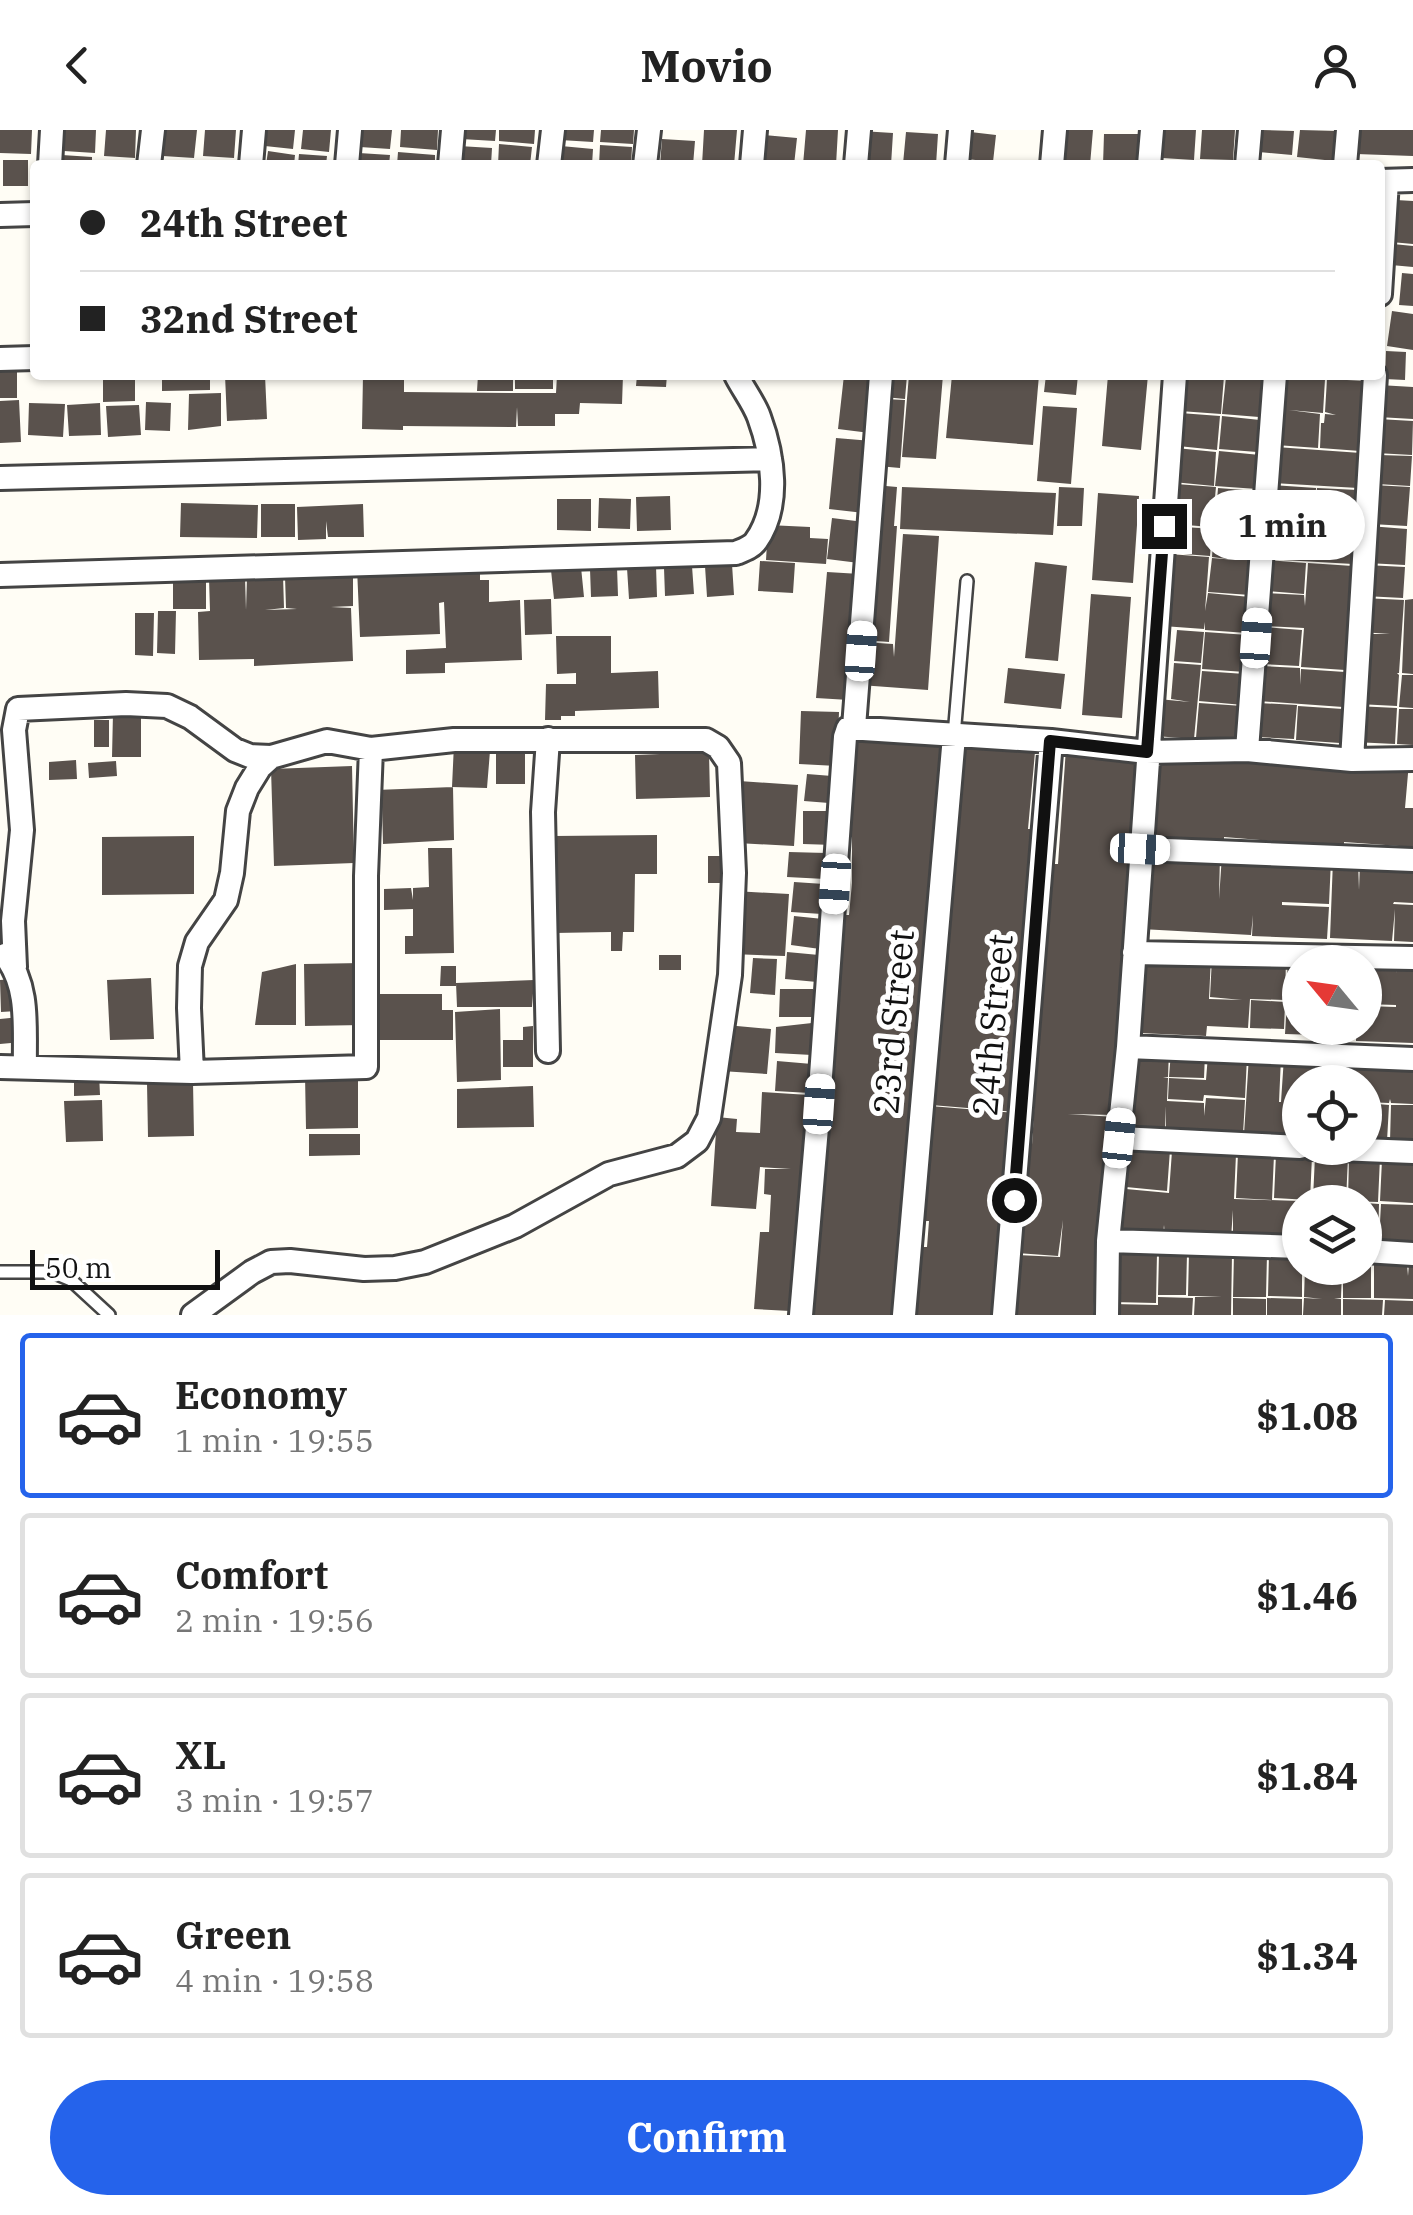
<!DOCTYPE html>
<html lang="en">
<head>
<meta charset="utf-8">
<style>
  body { margin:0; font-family:"IBM Plex Serif",serif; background:#f2f2f2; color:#222; height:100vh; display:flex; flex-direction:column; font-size:38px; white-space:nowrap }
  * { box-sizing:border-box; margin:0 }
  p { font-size:32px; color:#767676 }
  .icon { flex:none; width:55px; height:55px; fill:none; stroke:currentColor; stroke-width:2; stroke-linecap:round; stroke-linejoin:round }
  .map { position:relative; height:1185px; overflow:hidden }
  .side { display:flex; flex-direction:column; background:#fff; flex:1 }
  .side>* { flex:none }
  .hud { position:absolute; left:30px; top:30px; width:1355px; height:220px; border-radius:10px; box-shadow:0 2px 8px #0004; display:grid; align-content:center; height:220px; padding:0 50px; background:#fff }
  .needle { width:65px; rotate:299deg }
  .controls { position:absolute; left:1282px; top:815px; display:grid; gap:20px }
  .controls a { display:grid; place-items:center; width:100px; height:100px; border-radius:50%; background:#fff; box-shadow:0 2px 8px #0004; font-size:50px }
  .scale { position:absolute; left:30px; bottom:25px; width:190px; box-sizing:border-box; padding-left:10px; border:5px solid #111; border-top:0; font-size:28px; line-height:35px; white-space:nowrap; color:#111; -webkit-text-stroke:8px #fff; paint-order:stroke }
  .end { position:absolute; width:45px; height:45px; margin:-22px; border:12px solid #111; background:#fff; box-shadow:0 0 0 5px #fff }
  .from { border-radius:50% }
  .bubble { position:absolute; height:70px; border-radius:35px; background:#fff; box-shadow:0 2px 8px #0004; font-size:32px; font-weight:800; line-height:70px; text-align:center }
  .car { position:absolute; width:30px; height:60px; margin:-30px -15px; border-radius:12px; box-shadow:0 0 8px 2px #0007; background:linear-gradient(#fff 24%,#345 0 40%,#fff 0 76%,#345 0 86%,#fff 0) }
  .hud b { display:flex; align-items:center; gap:35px; height:95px; font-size:38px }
  .hud b+b { border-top:2px solid #e0e0e0 }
  .hud i { width:25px; height:25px; background:#222 }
  ul { padding:18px 0 0; list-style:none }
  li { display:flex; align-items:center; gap:30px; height:165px; margin:0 20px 15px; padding:0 30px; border:5px solid #e0e0e0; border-radius:10px }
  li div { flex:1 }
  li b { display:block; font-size:38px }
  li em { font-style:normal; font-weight:800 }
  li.current { border-color:#2563eb }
  li>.icon { width:90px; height:90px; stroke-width:1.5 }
  .primary-button { display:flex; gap:20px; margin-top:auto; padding:20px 50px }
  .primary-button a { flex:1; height:115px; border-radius:60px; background:#2563eb; color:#fff; font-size:40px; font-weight:800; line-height:115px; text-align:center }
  header { display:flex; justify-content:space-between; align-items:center; height:130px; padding:0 50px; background:#fff; font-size:45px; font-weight:800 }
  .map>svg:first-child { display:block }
  .building { fill:#5a524d }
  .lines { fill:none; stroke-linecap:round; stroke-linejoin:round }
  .service-casing { stroke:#444; stroke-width:16 }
  .minor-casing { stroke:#444; stroke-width:28 }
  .service { stroke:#fff; stroke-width:11 }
  .minor { stroke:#fff; stroke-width:22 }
  .route { stroke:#111; stroke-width:12 }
  .labels { text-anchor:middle; stroke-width:10; stroke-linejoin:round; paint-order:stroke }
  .street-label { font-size:35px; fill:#111; stroke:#fff }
</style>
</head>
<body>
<header><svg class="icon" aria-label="back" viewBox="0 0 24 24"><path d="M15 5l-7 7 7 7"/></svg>Movio<svg class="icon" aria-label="person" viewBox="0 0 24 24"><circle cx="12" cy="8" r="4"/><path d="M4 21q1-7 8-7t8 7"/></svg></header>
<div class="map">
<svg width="1413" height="1185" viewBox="0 0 1413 1185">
  <rect width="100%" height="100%" fill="#fffdf5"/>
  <!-- building -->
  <path class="building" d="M0 0H32L31 24 0 23Z
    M65 0H96L95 23 64 21Z
    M106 0H136L135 28 104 26Z
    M165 0H197L194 28 163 26Z
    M205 0H236L234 28 203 26Z
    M267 0H295L293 19 265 16Z
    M303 0H331L329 22 301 19Z
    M361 0H392L390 19 360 17Z
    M401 0H438L437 20 400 17Z
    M461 0H496L495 11 461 9Z
    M499 0H535L534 14 499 11Z
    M561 0H594L593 12 560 10Z
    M601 0H634L633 14 600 12Z
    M704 0H737L734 35H702Z
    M806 0H838L836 35H803Z
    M1059 0H1093L1090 35 1057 33Z
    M1164 0H1196L1194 30 1162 28Z
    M1202 0H1235L1233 30 1200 29Z
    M1262 0 1294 1 1292 25 1259 22Z
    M1300 0 1338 1 1334 31 1297 27Z
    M1357 0H1413V26L1356 24Z
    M861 1 893 3 891 35 859 33Z
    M962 1 996 5 993 32 958 28Z
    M906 2 938 4 936 35 903 34Z
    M1104 4H1140L1139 35H1103Z
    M764 5 797 8 794 35H762Z
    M662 9 695 11 693 35H660Z
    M499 14 532 17 530 35H498Z
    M600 15 632 17 631 35H599Z
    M459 16 492 18 491 35H458Z
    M561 16 593 19 592 35H560Z
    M268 21 295 25 294 35H266Z
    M398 22 435 25V35H397Z
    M359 23 390 25 389 35H358Z
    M299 24 327 26 326 35H298Z
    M62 25 92 27V35H61Z
    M3 30H28V56H3Z
    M1396 70 1413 71V114L1391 112Z
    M1393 114 1413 116V137L1391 135Z
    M1402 143 1413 144V176L1399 175Z
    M1392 181 1413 184V220L1387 216Z
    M1386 221 1406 222 1405 250 1385 249Z
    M17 237V268H0V238Z
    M103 245H135V271L103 272Z
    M162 245H210V260L162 261Z
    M225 245H265L267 289 227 291Z
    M363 245H404V262L517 263H556L557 245H623L622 274 580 273 579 284H555V296H518L517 277 516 297 403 296V300L362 299Z
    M478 245H513V261H477Z
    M515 245H553V259H515Z
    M637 245H667L666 257 636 256Z
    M844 245H876L870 303 838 299Z
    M885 245H907L905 269 884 267Z
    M909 245H943L936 329 902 327Z
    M952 245H1039L1033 315 946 308Z
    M1046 245H1078L1076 265 1044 262Z
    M1108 245H1148L1141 320 1102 316Z
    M1183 245 1224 246 1221 284 1180 281Z
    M1280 246 1325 249 1323 283 1289 280 1320 284 1318 318 1276 315Z
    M1226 247 1263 250 1259 287 1222 284Z
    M1327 249 1367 251 1360 321 1320 318 1321 293H1324L1325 284 1336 285 1325 282Z
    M1379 255 1413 257V289L1378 287Z
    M221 263V296L188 300 189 264Z
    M884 269 905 270 900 338 878 336Z
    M19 270 21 312 0 313V271Z
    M146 272 171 273 170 301 145 300Z
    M29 273 65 274 63 307 28 305Z
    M100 273 101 305 69 306 67 275Z
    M139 275 141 305 108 307 106 276Z
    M1043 276 1077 278 1071 354 1037 351Z
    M1180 283 1220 286 1217 320 1178 316Z
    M1222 286 1260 290 1257 322 1219 319Z
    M1378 289 1413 291 1412 325 1376 323Z
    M836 308 872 311 864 383 829 379Z
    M1276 317 1361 323 1358 358 1273 353Z
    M1176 318 1216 322 1214 356 1173 352Z
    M1219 321 1260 325 1257 359 1215 356Z
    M1379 325 1412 326 1410 356 1377 354Z
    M1176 354 1216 357 1212 397 1172 394Z
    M875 355 897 357 894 396H897L889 512 864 510Z
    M1272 355 1316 358 1315 387 1317 358 1358 360 1355 397 1270 392Z
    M1373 355 1410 357 1407 396 1371 394Z
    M902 357 1056 363 1053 405 900 399Z
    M1059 357 1084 358 1082 396H1057Z
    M1218 358 1256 361 1252 401 1215 397Z
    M1098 363 1139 366 1133 453 1092 450Z
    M670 366 671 400 637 401 636 367Z
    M599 368 631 369 630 399 598 398Z
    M557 369H591V401L557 400Z
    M181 373 258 375 257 408 180 407Z
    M261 374H295V407H261Z
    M363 374 364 407H328L326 391V409L298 410 297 377Z
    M832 388 864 392 859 433 827 429Z
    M1270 394 1309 397 1310 407V397L1355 399 1353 434 1267 429Z
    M768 395 810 397V408L828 409 826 434 766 430Z
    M1172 396 1212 399 1210 426 1170 423Z
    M1369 396 1407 399 1405 435 1367 433Z
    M1214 399 1255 402 1250 465 1208 462 1212 428 1235 430 1212 427Z
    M903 404 939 406 928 560 860 555 863 512 893 514 894 527Z
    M1169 424 1209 427 1205 481 1208 463 1250 467 1247 503 1205 500V492L1204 499 1163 496Z
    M1268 430 1306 433 1304 464 1266 461Z
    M480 431V450H489V472L520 470 522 530 445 533V543L406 544V520L446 518 444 472 439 473 440 504 360 507 357 438Z
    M760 431 795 433 793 463 758 461Z
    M1035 432 1067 436 1058 531 1025 528Z
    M1308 433 1353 436 1345 540 1301 537 1304 498 1264 496 1266 463 1304 465 1305 476Z
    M732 434 734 465 707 467 705 436Z
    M1366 435 1405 437 1403 468 1364 466Z
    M656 436 657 467 629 469 627 438Z
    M692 436 694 464 665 466 664 438Z
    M581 437 584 467 554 469 551 440Z
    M617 437 618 466 591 467 590 439Z
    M827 442 860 444 849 570 816 568Z
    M173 444H206V479H173Z
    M353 444V476L331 477 351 478 353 531 254 536V529L199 530 198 482 210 481 209 448 245 447 246 480 247 447 283 445 284 478 265 480 297 479 286 478 285 446Z
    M1091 464 1131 467 1122 588 1082 585Z
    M1363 468 1404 470 1399 543H1397L1399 545 1397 576 1358 574 1362 504H1390L1361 502Z
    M551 469 552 504 525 505 524 470Z
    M1413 469V544L1402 543 1405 470Z
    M158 481H176L175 524 157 523Z
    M135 483H154L153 526 135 525Z
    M1263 497 1302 500 1299 536 1261 534Z
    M1177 500 1204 502 1201 533 1174 531Z
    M1205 502 1248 505 1245 542 1202 539Z
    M556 506H611V543L658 541 659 578 575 581V586H561V590H545L546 554H576V543L557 544Z
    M1174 533 1201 535 1194 609 1155 606 1158 569 1190 572 1171 569Z
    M1261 536 1300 538V555L1301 539 1345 542 1343 577 1258 571Z
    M1008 538 1065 544 1061 579 1004 573Z
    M1202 541 1245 544 1243 575 1199 571Z
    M1402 545H1413V578L1399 577Z
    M1199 573 1243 576 1240 611 1196 608Z
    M1258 573 1297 575 1294 609 1256 607Z
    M1298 576 1343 579 1340 613 1296 610Z
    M1356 576 1397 578 1395 614 1354 612Z
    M1399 579H1413V615L1397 614Z
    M801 581 839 582 837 636 799 634Z
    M113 583H141V627H112Z
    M94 590H109V617H94Z
    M859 599 948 606 931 760 928 759 895 1185H811L829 1004 831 974H828L839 824H841L845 785H849L852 753V683Z
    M957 610 989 618 1035 622 1028 699H1033L1026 772H1032L1016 982 931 975Z
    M454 614 490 621 487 658 452 657Z
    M496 616H525V654H496Z
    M1066 618 1139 623 1115 985 1068 984 1115 987 1112 1027 1105 1026 1093 1185H1013L1017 1125 1060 1127 1063 1090 1058 1126 1017 1123 1028 1015H1032L1043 836 1042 802H1048L1053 734H1058Z
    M709 622 710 667 636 669 635 625Z
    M1161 625 1409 632 1405 678H1413V717L1344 712V717L1224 707V711L1154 706Z
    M76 630 77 649 49 650V632Z
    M116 631 117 646 89 648 88 633Z
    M352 636 354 733 274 736 271 639Z
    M807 644 832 646 829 673 804 671Z
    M739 651 798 655 794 716 737 713Z
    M453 657 454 710 383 714 382 676 376 677V660Z
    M803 681H834V715L803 714Z
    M657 705V744H635L634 802H623L622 821H611V802L554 803V706Z
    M194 706V764L102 765V707Z
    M428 718H452L454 823 405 824V806H413V779L384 780V759L411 758 413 770V758L429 757Z
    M1146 721 1220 725 1219 769 1222 725 1331 730 1329 774 1282 772V775L1329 777 1327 809 1252 806 1253 785 1251 805 1141 799Z
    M789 722 826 723 825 749 787 747Z
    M708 726H729V753H708Z
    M1333 730 1358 731 1359 760 1360 731 1413 732V773L1394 772 1393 774 1413 775V812L1394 811 1395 779 1392 811 1330 808Z
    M794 752 824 754 822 784 791 782Z
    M734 761 789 764 785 826 731 824Z
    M794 786 823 789 820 819 791 815Z
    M787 822 819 825 817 852 785 849Z
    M1143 824 1211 827 1209 869 1242 870 1210 867 1212 827 1286 828 1285 870 1250 869 1248 898 1207 896 1206 906 1139 903Z
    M659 825H681V840H659Z
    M753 828 777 829 775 865 750 863Z
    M1288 828 1300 832V870H1286Z
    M1365 831 1396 832 1397 843V832H1413V913L1356 911V898H1365V876L1396 877V875L1365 874Z
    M362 833 363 895 305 896 304 834Z
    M296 834V895H255L262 842Z
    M441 836H456V856H440Z
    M151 848 154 909 110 910 107 850Z
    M14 849 17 881 1 882 0 850Z
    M534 850 532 877H457L456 853Z
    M780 859H813V887H779Z
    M375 864H442V880H453V910H374Z
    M1251 870 1285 872 1284 899 1250 898Z
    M1287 871 1300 872V898H1317V905L1285 904Z
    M500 879 501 950 457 952 455 882Z
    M20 887 22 912 0 914V889Z
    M812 893V925L775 923 776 897Z
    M726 895 771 899 767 944 721 941Z
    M533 896V937H503V910H523V897Z
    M1319 898H1355L1354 909 1319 908Z
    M1136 919 1169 920 1168 947 1163 948H1168L1167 971 1204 973V986L1206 968 1245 970 1243 1004 1166 1002V976L1165 1001 1131 999Z
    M1171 922 1205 924 1204 948 1169 947Z
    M1208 925 1247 927 1245 968 1204 965 1203 971 1168 969 1169 948 1206 950Z
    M1249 926 1281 928 1279 972H1281L1284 927 1319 929 1317 952H1300V1007L1244 1004Z
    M1321 929 1413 931V974L1391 973 1390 969 1389 973 1365 972V952H1320Z
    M777 931 812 934 810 963 775 961Z
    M74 943H99L100 965 74 966Z
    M305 945H358V998L306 999Z
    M193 952 194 1006 148 1007 147 953Z
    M533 956 534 997 457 998V959Z
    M762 962 809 965 799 1141H793L790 1181 754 1179 760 1102H769L771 1065 764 1064 765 1039H791L760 1037 756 1079 711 1076 717 987 737 989 736 1002 760 1003Z
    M102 970 103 1011 66 1012 64 971Z
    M1365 973 1389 975 1387 1011 1365 1010Z
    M1391 975H1413V1011H1390Z
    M930 976 1016 983 993 1185H911L914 1150 919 1151 923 1117H927L929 1091H916Z
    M309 1004H360V1025L309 1026Z
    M1130 1016 1170 1020 1167 1061 1126 1057Z
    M1172 1021 1236 1024 1234 1069 1300 1071V1110L1233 1108V1080L1231 1108 1165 1105 1164 1095 1163 1105 1122 1102 1126 1059 1169 1063Z
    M1238 1023 1274 1025 1272 1070 1236 1068Z
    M1276 1024 1312 1026 1310 1070 1274 1068Z
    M1315 1026 1348 1027 1346 1071 1313 1069Z
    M1349 1027 1380 1028 1378 1072 1348 1071Z
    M1382 1030 1413 1031V1073L1380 1071Z
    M1365 1073 1379 1074 1378 1112 1365 1111Z
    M1381 1074 1413 1075V1113L1379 1112Z
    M1114 1122 1157 1123 1156 1173 1112 1172Z
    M1159 1123 1187 1124 1186 1165H1158Z
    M1189 1123 1232 1124 1231 1185H1194L1195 1167 1222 1166H1188Z
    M1234 1123 1267 1124 1266 1167H1233Z
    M1269 1124 1300 1125V1138H1302V1167L1268 1166Z
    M1365 1127H1371V1168H1343V1138H1365Z
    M1409 1133H1413V1169L1374 1168V1134H1407L1408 1146Z
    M1305 1138H1342L1341 1168H1334L1341 1169V1185H1303L1304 1168 1322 1169 1304 1167Z
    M1158 1167 1193 1168 1192 1185H1112L1113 1174 1158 1175Z
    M1233 1168 1266 1169V1185H1233Z
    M1267 1168 1302 1169V1185H1267Z
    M1343 1169 1383 1170 1382 1185H1343Z
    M1385 1170 1413 1171V1185H1384Z"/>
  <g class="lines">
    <!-- service casing -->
    <g class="service-casing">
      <path id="service" d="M954 606 967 451
        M0 1142H52L71 1150 109 1185"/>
    </g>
    <!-- minor casing -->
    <g class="minor-casing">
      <path id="minor" d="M50 35 52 0
        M149 35 153 0
        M251 35 254 0
        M347 35 350 0
        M450 35 453 0
        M549 35 553 0
        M645 35 649 0
        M752 35 755 0
        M856 35 859 0
        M957 35 960 0
        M1052 35 1055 0
        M1149 35 1152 0
        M1247 35 1250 0
        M1345 35 1348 0
        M1380 51 1413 50
        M0 85 35 84
        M1380 164 1387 51
        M0 229 35 228
        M0 348 770 329
        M0 445 736 423C743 420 752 417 756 411 781 376 773 325 759 287 754 273 743 259 736 245
        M854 597 881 245
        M548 609 543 682 548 921
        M1247 620 1275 245
        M1352 630 1375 245
        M1141 719 1413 730
        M1134 823 1413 828
        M5 825C30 857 24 898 25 937
        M15 837 13 791 22 700 14 600 18 579 126 574 167 576 190 587 235 620 250 626 271 627
        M1128 917 1413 929
        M0 937 192 942 366 937V746L371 619 454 610H706L718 617 729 633 734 743 730 845 709 988 697 1011 677 1026 609 1044 515 1096 425 1132 395 1138 364 1139 290 1131 271 1132 252 1142 193 1185
        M192 942 189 878 190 836 197 812 226 770 232 743 238 681 247 658 260 637 271 627 327 611 371 619
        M1119 1008 1300 1017
        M1312 1018 1413 1022
        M1108 1111 1300 1117
        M1365 1121 1413 1124
        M801 1185 819 974 845 607 848 598 1051 611 1147 622 1247 620 1352 630 1413 629
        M904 1185 954 606
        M1004 1185 1051 611
        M1107 1185 1108 1111 1128 917 1175 245"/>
    </g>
    <!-- service -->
    <use href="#service" class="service"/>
    <!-- minor -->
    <use href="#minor" class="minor"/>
  </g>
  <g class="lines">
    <!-- route -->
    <path class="route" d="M1014 1070 1050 611 1147 622 1164 396"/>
  </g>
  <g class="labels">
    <!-- street labels -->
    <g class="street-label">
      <text transform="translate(894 892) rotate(-85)" y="12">23rd Street</text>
      <text transform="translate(993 895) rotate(-85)" y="12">24th Street</text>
    </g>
  </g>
</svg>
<div class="controls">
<a><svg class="needle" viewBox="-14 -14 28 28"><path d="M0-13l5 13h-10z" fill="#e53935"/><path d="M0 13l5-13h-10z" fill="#767676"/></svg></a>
<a><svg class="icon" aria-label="locate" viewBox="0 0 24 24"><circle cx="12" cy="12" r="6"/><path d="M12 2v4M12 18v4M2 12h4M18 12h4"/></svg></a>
<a><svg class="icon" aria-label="layers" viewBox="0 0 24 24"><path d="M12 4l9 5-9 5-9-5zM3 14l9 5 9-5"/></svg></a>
</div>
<div class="scale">50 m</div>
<i class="end from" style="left:1014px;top:1070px"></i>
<i class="end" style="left:1164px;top:396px"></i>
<div class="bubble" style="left:1200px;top:360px;width:165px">1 min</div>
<i class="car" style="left:1256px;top:508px;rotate:4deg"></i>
<i class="car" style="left:861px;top:521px;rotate:4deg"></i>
<i class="car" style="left:1140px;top:719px;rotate:93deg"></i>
<i class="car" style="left:835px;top:754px;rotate:184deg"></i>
<i class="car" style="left:819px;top:974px;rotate:4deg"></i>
<i class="car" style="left:1119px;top:1008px;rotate:6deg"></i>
<div class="hud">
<b><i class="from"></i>24th Street</b>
<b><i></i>32nd Street</b>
</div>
</div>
<section class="side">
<ul>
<li class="current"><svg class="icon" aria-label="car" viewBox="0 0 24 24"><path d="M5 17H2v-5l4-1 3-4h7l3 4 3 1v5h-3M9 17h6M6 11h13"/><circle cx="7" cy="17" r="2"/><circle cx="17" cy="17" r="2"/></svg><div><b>Economy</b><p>1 min · 19:55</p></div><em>$1.08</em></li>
<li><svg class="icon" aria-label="car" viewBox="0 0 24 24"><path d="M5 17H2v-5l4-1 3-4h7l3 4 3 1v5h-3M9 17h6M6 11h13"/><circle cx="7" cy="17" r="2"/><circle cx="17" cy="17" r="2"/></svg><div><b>Comfort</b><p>2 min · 19:56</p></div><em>$1.46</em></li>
<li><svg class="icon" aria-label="car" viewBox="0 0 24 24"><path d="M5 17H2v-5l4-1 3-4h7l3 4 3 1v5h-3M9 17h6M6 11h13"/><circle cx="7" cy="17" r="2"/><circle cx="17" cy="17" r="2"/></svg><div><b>XL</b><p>3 min · 19:57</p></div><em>$1.84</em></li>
<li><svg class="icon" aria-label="car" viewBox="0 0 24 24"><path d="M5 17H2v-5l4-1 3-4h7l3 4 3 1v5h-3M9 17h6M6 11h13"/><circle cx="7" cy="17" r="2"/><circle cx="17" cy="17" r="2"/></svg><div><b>Green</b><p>4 min · 19:58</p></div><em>$1.34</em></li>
</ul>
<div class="primary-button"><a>Confirm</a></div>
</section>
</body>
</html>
